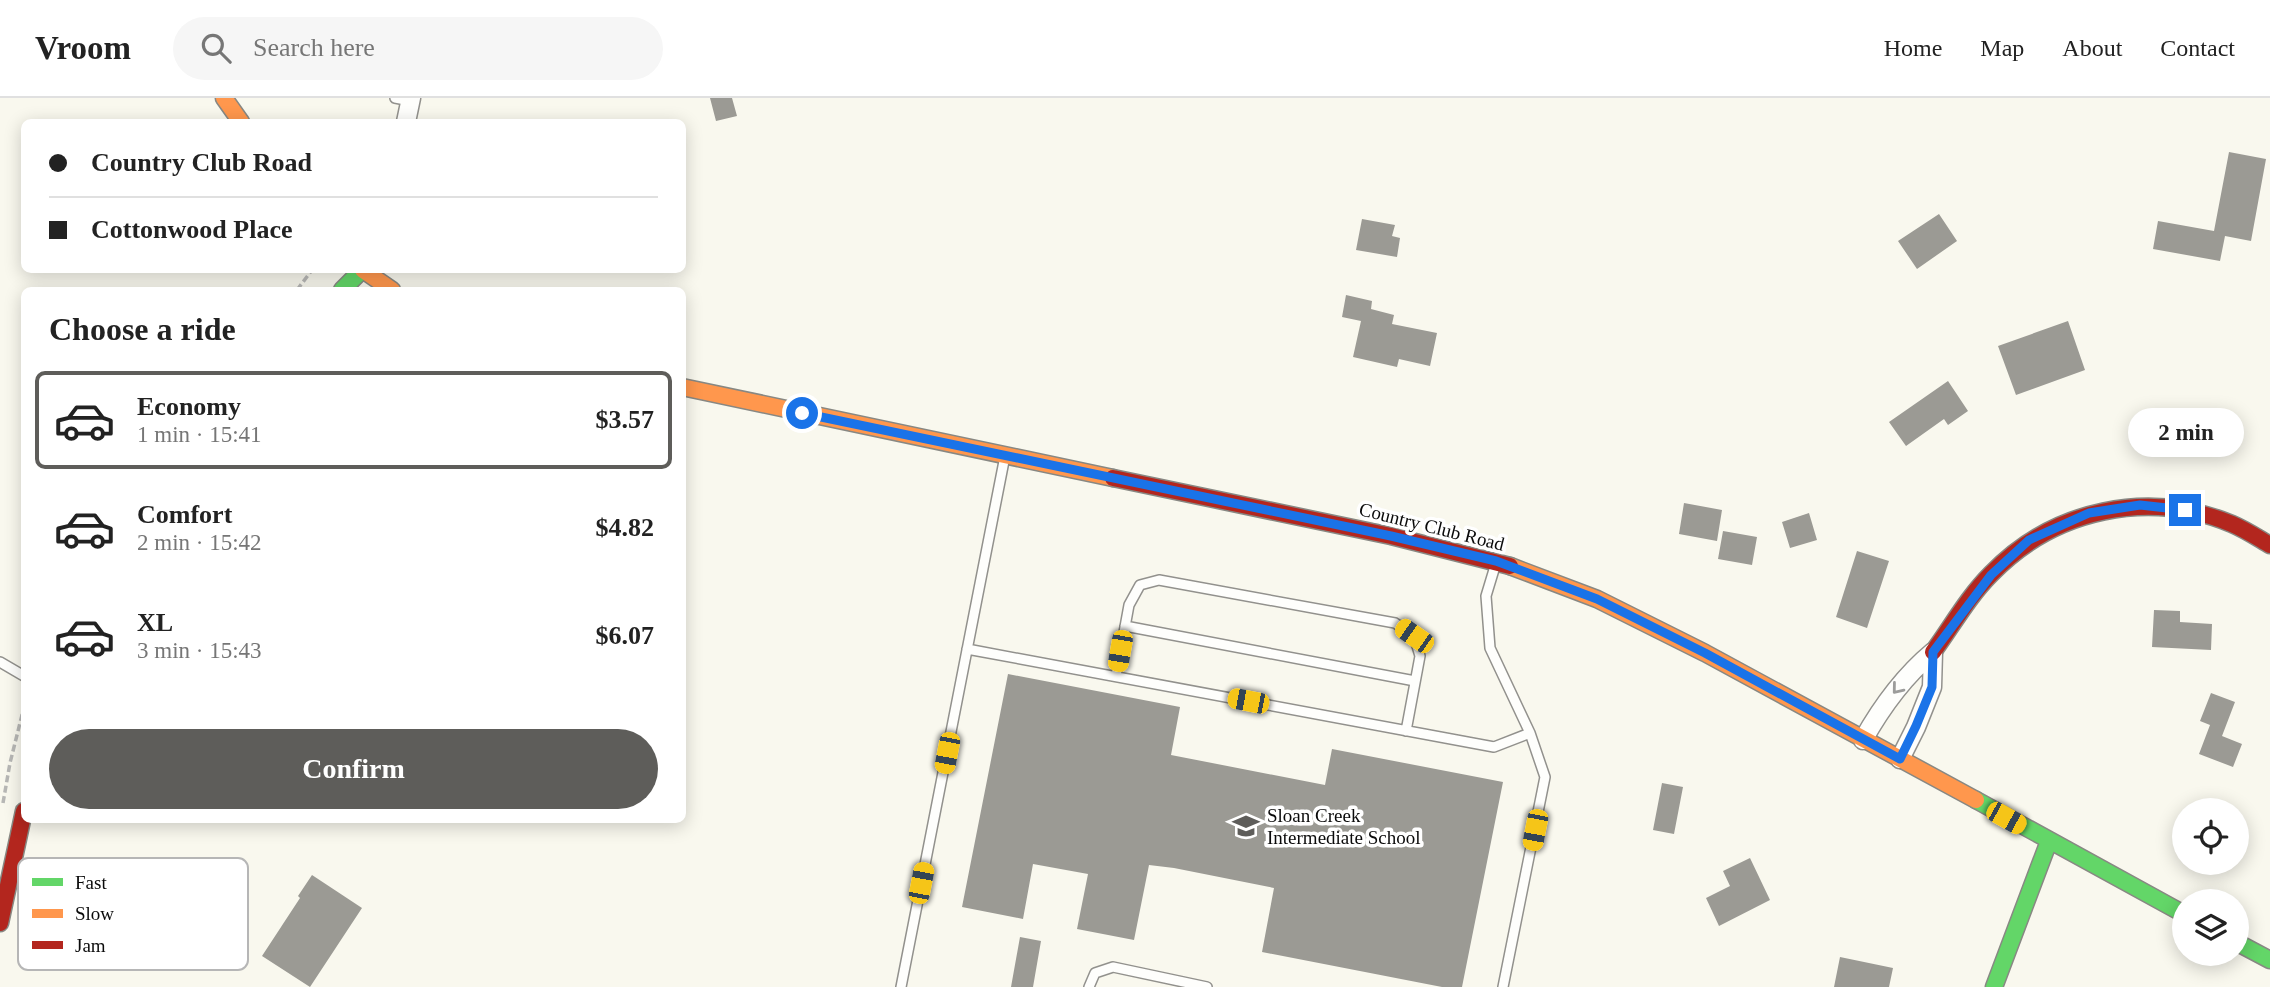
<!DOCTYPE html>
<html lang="en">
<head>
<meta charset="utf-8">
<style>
  body { margin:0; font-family:Georgia,serif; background:#f6f6f6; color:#222; height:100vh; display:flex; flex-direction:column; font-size:26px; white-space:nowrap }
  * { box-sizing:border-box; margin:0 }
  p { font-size:23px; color:#767676 }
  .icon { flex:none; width:38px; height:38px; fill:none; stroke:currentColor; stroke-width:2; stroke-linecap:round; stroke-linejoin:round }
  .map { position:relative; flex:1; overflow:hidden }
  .side { position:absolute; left:21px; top:189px; width:665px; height:536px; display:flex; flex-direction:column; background:#fff; border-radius:10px; box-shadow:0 4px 18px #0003 }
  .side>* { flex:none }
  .top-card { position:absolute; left:21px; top:21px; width:665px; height:154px; border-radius:10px; box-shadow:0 4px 18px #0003; display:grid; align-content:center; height:154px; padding:0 28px; background:#fff }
  .fabs { position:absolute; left:2172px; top:700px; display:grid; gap:14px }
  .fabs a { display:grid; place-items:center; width:77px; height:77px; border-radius:50%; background:#fff; box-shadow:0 4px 18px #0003; font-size:35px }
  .end { position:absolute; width:32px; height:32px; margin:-16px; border:9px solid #1a73e8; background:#fff; box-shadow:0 0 0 4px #fff }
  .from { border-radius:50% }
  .bubble { position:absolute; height:49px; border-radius:24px; background:#fff; box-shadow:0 4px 18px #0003; font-size:23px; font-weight:800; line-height:49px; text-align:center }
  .car { position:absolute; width:21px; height:42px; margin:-21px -10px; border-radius:9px; box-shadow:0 0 5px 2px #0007; background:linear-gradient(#f5c518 24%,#345 0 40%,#f5c518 0 76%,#345 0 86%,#f5c518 0) }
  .top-card b { display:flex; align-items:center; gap:24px; height:66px; font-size:26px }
  .top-card b+b { border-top:2px solid #e0e0e0 }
  .top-card i { width:18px; height:18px; background:#222 }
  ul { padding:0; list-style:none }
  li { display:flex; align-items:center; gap:21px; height:98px; margin:0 14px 10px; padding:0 14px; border:4px solid transparent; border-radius:10px }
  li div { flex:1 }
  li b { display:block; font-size:26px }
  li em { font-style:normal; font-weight:800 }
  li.current { border-color:#5e5d5a }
  li>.icon { width:63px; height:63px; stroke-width:1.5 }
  h2 { padding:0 28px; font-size:32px; line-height:84px }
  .button { display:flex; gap:14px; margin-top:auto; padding:14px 28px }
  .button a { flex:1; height:80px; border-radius:42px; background:#5e5d5a; color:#fff; font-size:28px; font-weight:800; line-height:80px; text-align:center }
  header { display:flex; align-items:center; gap:42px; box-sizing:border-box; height:98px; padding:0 35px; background:#fff; border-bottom:2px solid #e0e0e0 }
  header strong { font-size:33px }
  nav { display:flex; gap:38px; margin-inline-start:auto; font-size:24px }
  .search { width:490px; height:63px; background:#f6f6f6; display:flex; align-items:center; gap:18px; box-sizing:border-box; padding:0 24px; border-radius:38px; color:#767676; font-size:26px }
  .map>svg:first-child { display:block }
  .building { fill:#9b9a94 }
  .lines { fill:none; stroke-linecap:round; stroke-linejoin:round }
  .lane-casing { stroke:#92918d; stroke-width:12 }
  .street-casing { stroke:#92918d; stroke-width:21 }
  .fast-casing { stroke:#888883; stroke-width:19 }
  .slow-casing { stroke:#888883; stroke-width:19 }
  .jam-casing { stroke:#888883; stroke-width:19 }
  .path { stroke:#b7b7b5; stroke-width:3.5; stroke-dasharray:7 3.5; stroke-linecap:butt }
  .lane { stroke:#fefefc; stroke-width:9 }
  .street { stroke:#fefefc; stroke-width:18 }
  .fast { stroke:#63d668; stroke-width:16 }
  .slow { stroke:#ff974d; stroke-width:16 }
  .jam { stroke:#b3261e; stroke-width:16 }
  .oneway { stroke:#9c9c9b }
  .route { stroke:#1a73e8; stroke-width:9 }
  .labels { text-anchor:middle; stroke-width:7; stroke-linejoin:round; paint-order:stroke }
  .street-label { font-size:19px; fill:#0a0a0a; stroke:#fff }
  .poi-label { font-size:19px; fill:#0a0a0a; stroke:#fff; text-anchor:start }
  .key { fill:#fff; stroke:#b6b6b6; stroke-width:2 }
  .key-label { font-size:19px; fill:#0a0a0a }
</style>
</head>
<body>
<header>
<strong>Vroom</strong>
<div class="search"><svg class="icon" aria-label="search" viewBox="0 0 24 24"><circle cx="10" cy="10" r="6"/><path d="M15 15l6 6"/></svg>Search here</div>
<nav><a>Home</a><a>Map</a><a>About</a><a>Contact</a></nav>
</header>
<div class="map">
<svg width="2270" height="889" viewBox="0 0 2270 889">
  <rect width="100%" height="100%" fill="#f9f8ee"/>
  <!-- building -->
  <path class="building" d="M710 0H732L737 18 716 23Z
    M2229 54 2266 61 2251 143 2225 138 2220 163 2153 151 2158 123 2214 133Z
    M1939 116 1957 143 1917 171 1898 143Z
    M1362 121 1395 127 1392 138 1400 140 1397 159 1356 152Z
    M1346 197 1372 203 1371 211 1394 217 1392 226 1437 235 1430 268 1399 261 1397 269 1353 259 1361 223 1342 219Z
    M2068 223 2085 272 2016 297 1998 248Z
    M1948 283 1968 313 1948 327 1944 321 1906 348 1889 324Z
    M1684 405 1722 412 1717 443 1679 436Z
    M1809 415 1817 442 1790 450 1782 424Z
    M1723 433 1757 439 1752 467 1718 461Z
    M1857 453 1889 463 1867 530 1836 519Z
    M2154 512 2180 513V524L2212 526 2211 552 2152 549Z
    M1008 576 1180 609 1171 657 1325 687 1332 651 1503 684 1462 889H1442L1262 854 1274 790 1174 770 1149 767 1134 842 1077 831 1088 776 1033 766 1023 821 962 809Z
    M2211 595 2235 604 2222 638 2242 646 2233 669 2199 656 2210 627 2200 623Z
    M1662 685 1683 689 1674 736 1653 732Z
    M1750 760 1770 802 1719 828 1706 800 1730 788 1723 773Z
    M312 777 362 810 310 889 262 858 300 800 298 798Z
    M1020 839 1041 843 1033 889H1011Z
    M1840 859 1893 870 1889 889H1834Z"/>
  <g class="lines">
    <!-- lane casing -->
    <g class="lane-casing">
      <path id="lane" d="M395 0 411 3
        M1496 465 1486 498 1490 550 1530 635 1545 679 1503 889
        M1125 528 1415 583
        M967 551 1494 649 1530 635
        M0 564 24 578
        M1116 578 1129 507 1140 487 1159 482 1395 525 1414 538 1420 558 1406 633
        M901 889 1005 358
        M1089 889 1095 875 1113 869 1207 889"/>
    </g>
    <!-- street casing -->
    <g class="street-casing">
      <path id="street" d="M406 24 411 0
        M1863 642C1882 608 1903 579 1933 554L1932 589 1916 629 1900 661"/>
    </g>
    <!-- fast casing -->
    <g class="fast-casing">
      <path id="fast" d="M342 192 362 172
        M1976 702 2184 816
        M2236 844 2270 862
        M1994 889 2049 743"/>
    </g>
    <!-- slow casing -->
    <g class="slow-casing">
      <path id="slow" d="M224 0 241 24
        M363 172 392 192
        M682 289 1113 380
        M1510 468 1597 501 1705 555 1976 702"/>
    </g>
    <!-- jam casing -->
    <g class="jam-casing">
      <path id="jam" d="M1113 380 1391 438 1510 468
        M1933 554C1952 528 1968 499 1991 476 2054 411 2148 391 2232 426 2246 432 2258 440 2270 447
        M0 825 24 713"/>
    </g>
    <!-- path -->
    <path class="path" d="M297 192 312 172
      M3 705 10 665 24 609"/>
    <!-- lane -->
    <use href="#lane" class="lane"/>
    <!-- street -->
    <use href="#street" class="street"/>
    <!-- fast -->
    <use href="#fast" class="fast"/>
    <!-- slow -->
    <use href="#slow" class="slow"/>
    <!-- jam -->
    <use href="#jam" class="jam"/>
  </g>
  <!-- one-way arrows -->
  <defs><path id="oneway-chevron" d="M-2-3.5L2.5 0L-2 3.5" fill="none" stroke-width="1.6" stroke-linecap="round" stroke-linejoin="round" transform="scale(1.75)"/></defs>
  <use class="oneway" href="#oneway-chevron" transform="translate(1897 591) rotate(129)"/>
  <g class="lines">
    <!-- route -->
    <path class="route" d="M802 315 1391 438 1496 463 1597 501 1705 555 1900 661 1916 628 1932 589 1933 554 1991 477 2029 442 2089 415 2140 407 2185 412"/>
  </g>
  <!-- icons -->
  <defs>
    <g id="school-bare" transform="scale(2.1)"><path d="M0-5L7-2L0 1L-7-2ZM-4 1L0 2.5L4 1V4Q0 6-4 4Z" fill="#5e5d5a" stroke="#fff" stroke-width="2.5" paint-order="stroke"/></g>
  </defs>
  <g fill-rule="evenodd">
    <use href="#school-bare" x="1246" y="728"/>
  </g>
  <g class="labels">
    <!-- street labels -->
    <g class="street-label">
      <text transform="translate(1432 428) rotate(14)" y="7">Country Club Road</text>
    </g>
    <!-- poi labels -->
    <g class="poi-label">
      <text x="1267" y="724">Sloan Creek<tspan x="1267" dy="22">Intermediate School</tspan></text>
    </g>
  </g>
  <!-- legend -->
  <rect x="18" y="760" width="230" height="112" rx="10" class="key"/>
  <rect x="32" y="780" width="31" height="8" fill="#63d668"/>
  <rect x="32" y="811" width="31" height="9" fill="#ff974d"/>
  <rect x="32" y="843" width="31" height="8" fill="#b3261e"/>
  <g class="key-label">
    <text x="75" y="791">Fast</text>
    <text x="75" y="822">Slow</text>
    <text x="75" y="854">Jam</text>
  </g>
</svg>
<div class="fabs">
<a><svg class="icon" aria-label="locate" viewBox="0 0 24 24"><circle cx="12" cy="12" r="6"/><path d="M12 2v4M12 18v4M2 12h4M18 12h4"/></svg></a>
<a><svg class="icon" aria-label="layers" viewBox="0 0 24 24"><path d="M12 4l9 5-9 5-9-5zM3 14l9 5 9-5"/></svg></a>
</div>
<i class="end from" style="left:802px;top:315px"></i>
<i class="end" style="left:2185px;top:412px"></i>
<div class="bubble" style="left:2128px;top:310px;width:116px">2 min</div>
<i class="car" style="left:1414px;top:538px;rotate:305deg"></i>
<i class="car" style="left:1120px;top:553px;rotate:190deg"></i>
<i class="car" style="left:1248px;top:603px;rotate:281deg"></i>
<i class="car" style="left:947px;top:655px;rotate:191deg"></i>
<i class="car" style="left:2006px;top:720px;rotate:119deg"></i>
<i class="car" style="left:1535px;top:732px;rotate:191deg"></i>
<i class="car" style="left:921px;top:785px;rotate:11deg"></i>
<div class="top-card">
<b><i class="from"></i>Country Club Road</b>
<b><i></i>Cottonwood Place</b>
</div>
<section class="side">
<h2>Choose a ride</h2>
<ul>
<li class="current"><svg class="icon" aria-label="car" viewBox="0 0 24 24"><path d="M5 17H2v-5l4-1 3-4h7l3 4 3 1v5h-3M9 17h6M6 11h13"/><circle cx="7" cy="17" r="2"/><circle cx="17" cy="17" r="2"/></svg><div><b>Economy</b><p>1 min · 15:41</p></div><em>$3.57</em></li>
<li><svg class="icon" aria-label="car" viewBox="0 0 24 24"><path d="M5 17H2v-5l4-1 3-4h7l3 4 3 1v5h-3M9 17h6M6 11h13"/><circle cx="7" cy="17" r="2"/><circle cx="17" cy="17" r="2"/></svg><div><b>Comfort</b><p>2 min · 15:42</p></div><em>$4.82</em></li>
<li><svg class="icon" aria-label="car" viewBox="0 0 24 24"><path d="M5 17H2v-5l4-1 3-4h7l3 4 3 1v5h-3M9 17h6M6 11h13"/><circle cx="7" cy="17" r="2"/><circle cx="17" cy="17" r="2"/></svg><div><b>XL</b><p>3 min · 15:43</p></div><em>$6.07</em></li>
</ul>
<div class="button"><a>Confirm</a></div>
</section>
</div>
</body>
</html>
